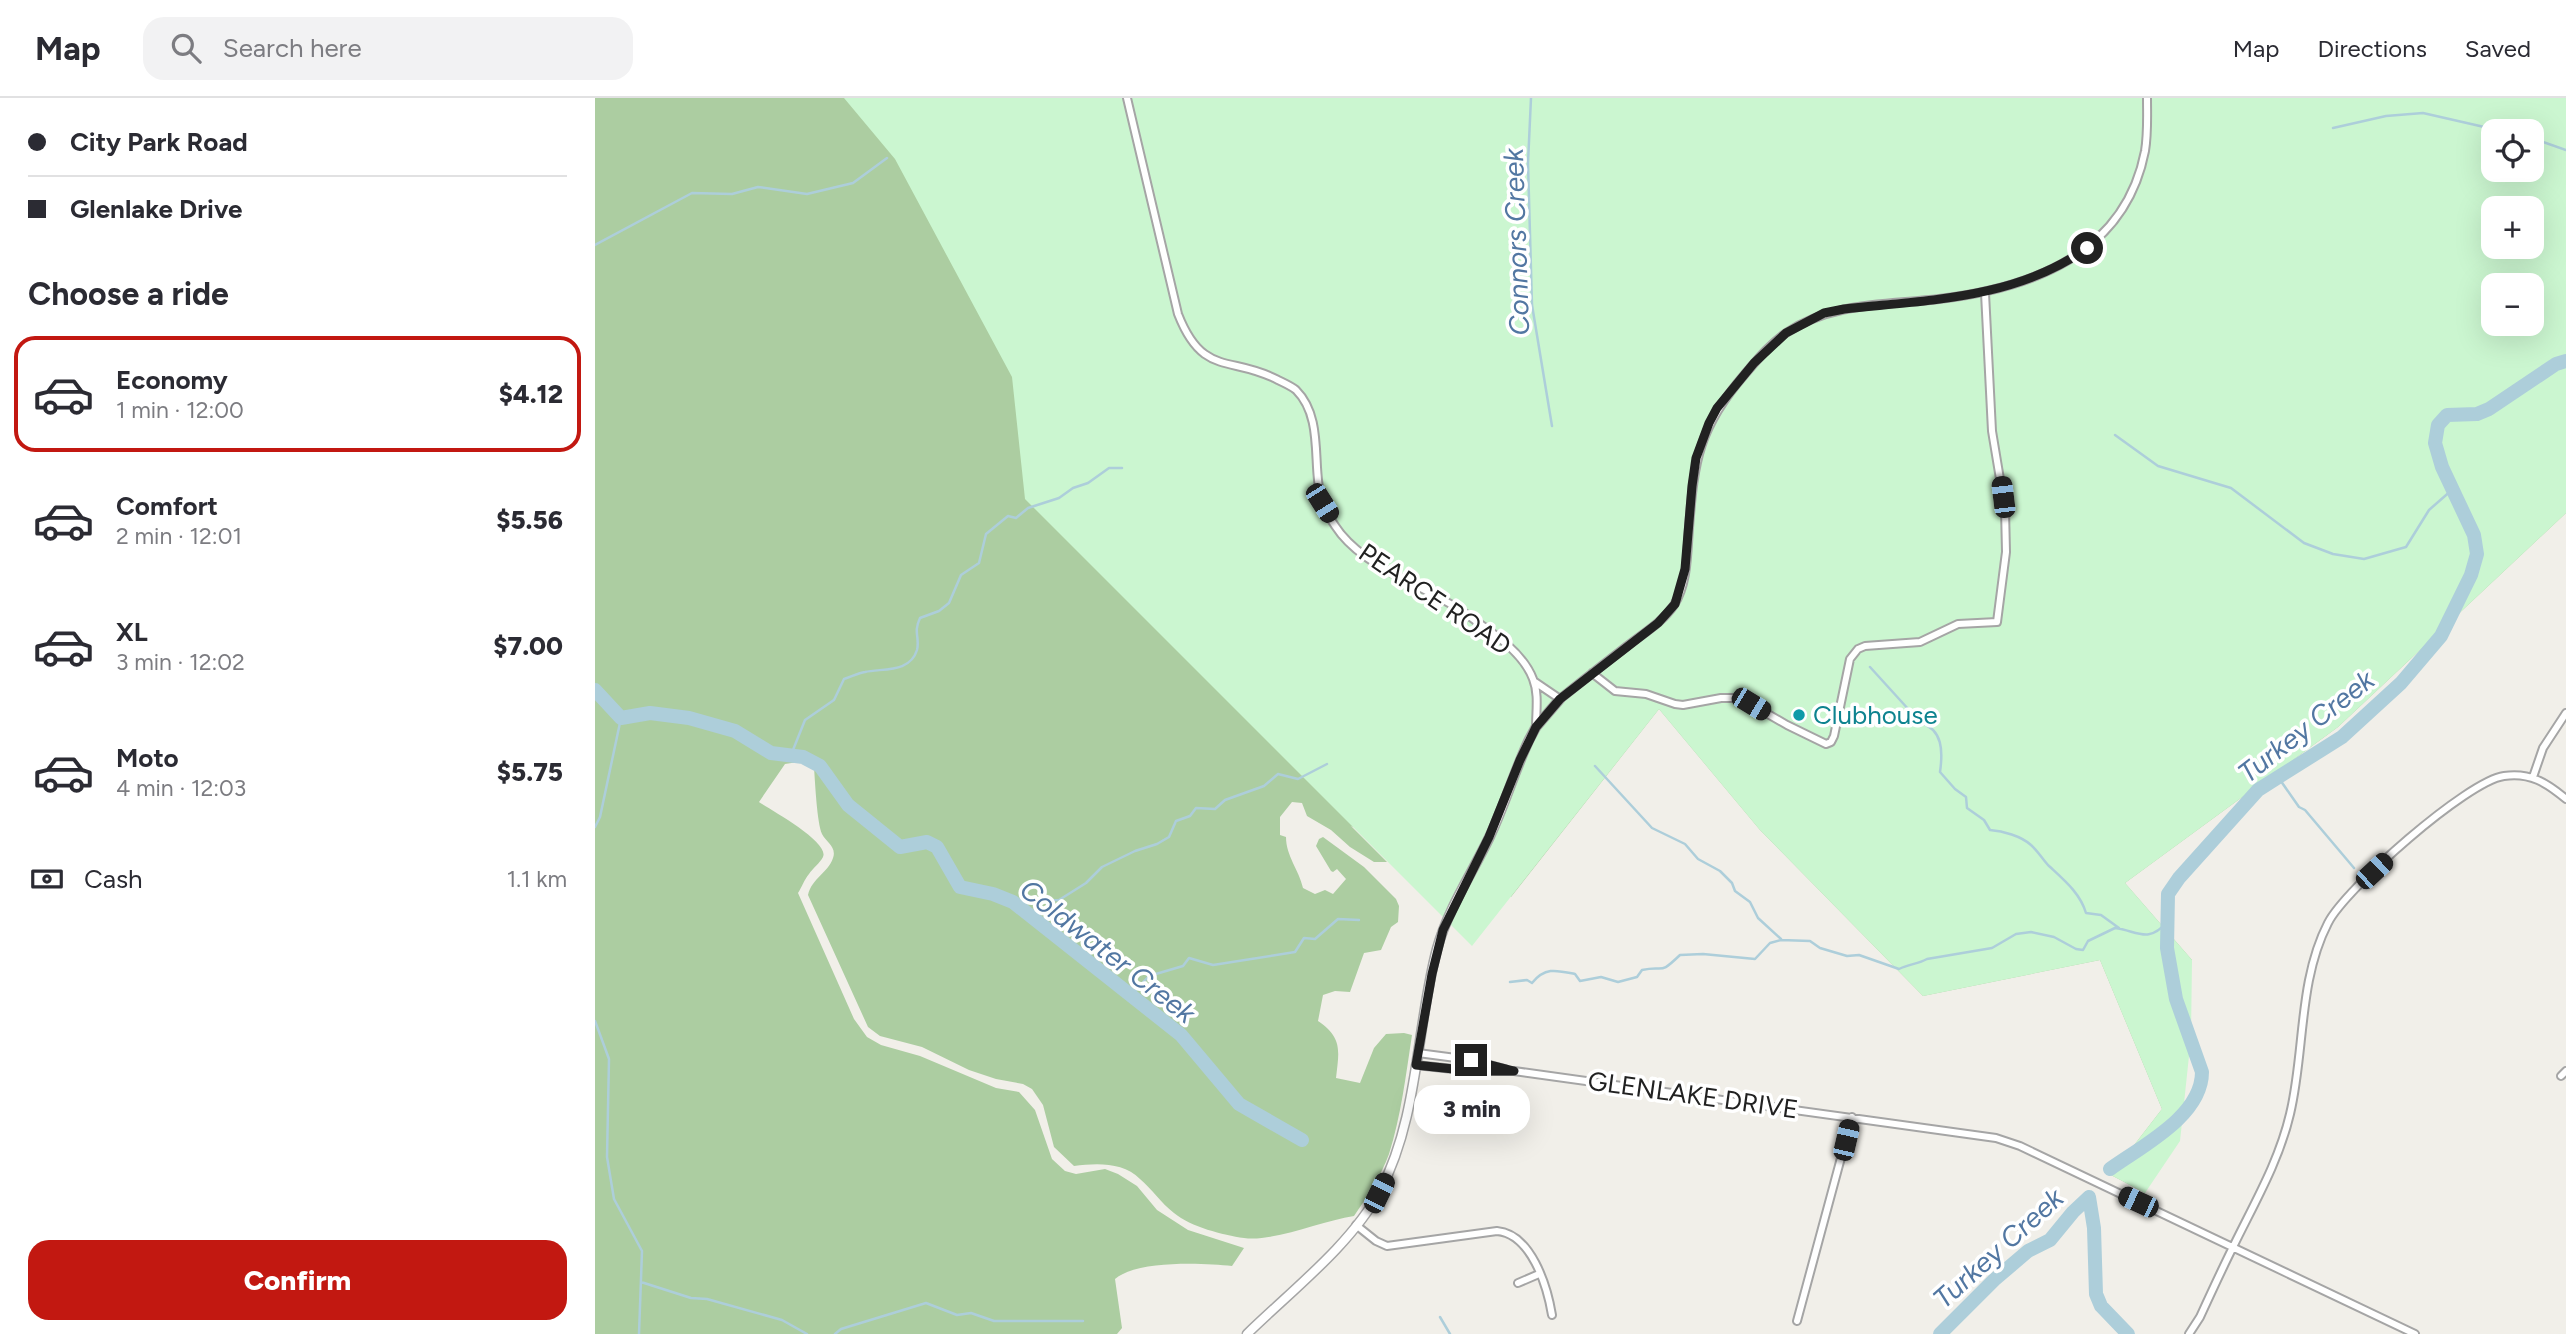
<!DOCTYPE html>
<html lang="en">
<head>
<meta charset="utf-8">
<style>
  body { margin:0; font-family:Figtree,sans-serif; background:#f2f2f3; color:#2b2b33; height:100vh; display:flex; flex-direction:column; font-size:26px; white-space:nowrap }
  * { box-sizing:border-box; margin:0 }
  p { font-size:23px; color:#7c7c81 }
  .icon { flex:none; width:38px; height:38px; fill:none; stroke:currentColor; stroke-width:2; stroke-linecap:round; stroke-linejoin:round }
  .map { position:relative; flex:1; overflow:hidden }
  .panel { display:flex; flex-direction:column; background:#fff; width:595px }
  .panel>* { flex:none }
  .banner { display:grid; align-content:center; height:154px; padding:0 28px; background:#fff }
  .tools { position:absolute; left:1886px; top:21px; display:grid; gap:14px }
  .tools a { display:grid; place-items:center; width:63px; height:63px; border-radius:14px; background:#fff; box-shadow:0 7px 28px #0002; font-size:35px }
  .end { position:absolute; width:32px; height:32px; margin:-16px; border:9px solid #212121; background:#fff; box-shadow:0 0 0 4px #fff }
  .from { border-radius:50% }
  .bubble { position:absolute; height:49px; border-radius:21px; background:#fff; box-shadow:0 7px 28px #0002; font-size:23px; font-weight:800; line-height:49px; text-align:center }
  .car { position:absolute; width:21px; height:42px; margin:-21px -10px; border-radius:9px; box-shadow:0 0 5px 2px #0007; background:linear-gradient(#222 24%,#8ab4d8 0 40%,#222 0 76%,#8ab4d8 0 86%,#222 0) }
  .banner b { display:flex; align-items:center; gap:24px; height:66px; font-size:26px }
  .banner b+b { border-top:2px solid #e1e1e2 }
  .banner i { width:18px; height:18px; background:#2b2b33 }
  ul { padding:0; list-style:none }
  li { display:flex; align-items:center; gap:21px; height:116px; margin:0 14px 10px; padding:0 14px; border:4px solid transparent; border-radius:21px }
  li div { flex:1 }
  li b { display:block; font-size:26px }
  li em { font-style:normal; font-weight:800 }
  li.active { border-color:#c21811 }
  li>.icon { width:63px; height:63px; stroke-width:1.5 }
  h2 { padding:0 28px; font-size:32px; line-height:84px }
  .pay { display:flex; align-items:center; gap:18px; height:77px; padding:0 28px; font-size:26px }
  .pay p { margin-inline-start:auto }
  .cta { display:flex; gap:14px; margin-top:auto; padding:14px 28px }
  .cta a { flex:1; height:80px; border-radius:21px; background:#c21811; color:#fff; font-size:28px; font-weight:800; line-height:80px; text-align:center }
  header { display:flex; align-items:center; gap:42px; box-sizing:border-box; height:98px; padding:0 35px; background:#fff; border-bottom:2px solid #e1e1e2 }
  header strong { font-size:33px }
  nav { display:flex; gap:38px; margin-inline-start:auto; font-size:24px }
  .search { width:490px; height:63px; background:#f2f2f3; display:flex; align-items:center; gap:18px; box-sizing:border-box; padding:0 24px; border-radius:21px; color:#7c7c81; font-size:26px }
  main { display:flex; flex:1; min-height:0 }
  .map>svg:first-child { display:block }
  .forest { fill:#accda1; fill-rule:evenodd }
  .park { fill:#cbf6d0; fill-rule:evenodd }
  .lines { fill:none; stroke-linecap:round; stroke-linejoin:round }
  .stream { stroke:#adceda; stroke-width:2.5 }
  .river { stroke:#adceda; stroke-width:14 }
  .minor-casing { stroke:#a5a5a5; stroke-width:10 }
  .tertiary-casing { stroke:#a5a5a5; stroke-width:11 }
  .minor { stroke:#fff; stroke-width:6 }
  .tertiary { stroke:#fff; stroke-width:8 }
  .route { stroke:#212121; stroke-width:9 }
  .culture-dot { fill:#0f9aa8; stroke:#fff; stroke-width:2.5 }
  .labels { text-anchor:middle; stroke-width:7; stroke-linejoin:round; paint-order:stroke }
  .street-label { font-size:26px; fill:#212121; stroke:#fff }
  .culture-label { font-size:26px; fill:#0d838f; stroke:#fff; text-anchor:start }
  .water-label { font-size:28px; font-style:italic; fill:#5277a2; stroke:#fff }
</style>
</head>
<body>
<header>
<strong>Map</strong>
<div class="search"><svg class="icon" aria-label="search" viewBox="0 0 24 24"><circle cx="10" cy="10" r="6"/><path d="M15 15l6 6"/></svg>Search here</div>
<nav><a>Map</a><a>Directions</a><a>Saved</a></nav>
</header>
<main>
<section class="panel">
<div class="banner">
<b><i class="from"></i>City Park Road</b>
<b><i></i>Glenlake Drive</b>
</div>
<h2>Choose a ride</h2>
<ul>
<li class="active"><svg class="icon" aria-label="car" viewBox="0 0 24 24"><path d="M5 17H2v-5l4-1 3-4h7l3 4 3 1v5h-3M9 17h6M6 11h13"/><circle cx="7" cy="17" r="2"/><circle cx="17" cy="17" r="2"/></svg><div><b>Economy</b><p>1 min · 12:00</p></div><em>$4.12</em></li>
<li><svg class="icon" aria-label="car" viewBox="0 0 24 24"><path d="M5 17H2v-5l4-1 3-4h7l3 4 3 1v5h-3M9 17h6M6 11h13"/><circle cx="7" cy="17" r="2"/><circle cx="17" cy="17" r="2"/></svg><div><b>Comfort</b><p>2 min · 12:01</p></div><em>$5.56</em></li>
<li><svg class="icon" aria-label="car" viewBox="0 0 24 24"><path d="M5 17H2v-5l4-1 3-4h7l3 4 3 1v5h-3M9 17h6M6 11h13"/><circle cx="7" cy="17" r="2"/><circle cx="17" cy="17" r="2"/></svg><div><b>XL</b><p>3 min · 12:02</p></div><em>$7.00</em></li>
<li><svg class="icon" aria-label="car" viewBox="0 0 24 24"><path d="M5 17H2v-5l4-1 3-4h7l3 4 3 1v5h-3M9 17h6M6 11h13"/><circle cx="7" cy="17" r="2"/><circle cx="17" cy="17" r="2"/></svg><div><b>Moto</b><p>4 min · 12:03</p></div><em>$5.75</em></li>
</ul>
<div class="pay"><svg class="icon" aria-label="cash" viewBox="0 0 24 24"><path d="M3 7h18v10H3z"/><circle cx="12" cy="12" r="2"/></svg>Cash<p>1.1 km</p></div>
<div class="cta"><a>Confirm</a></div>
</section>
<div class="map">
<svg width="1971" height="1236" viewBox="0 0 1971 1236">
  <rect width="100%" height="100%" fill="#f1efe9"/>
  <!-- forest -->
  <path class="forest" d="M0 0H1971V415L1743 629 1530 785 1597 862 1550 1095 1516 1077 1567 1011 1505 862 1328 898 1165 732 1064 611 916 799 756 728 792 764H779L755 749 736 732 712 718 707 705 697 704 685 719V737L691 739C691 758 704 772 708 790L720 796 730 792 738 796 751 781 742 771 738 774 736 773 721 748 724 741 728 739 769 769 801 801 804 808 803 824 796 829 786 852 769 855 755 894 740 893 728 897 723 923C748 940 744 953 741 980L765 985 779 950 791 936 809 935 817 937C811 976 806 1018 794 1056 786 1078 772 1099 759 1118 726 1123 679 1144 649 1140 628 1137 596 1129 579 1115 566 1105 557 1091 545 1081 528 1064 502 1065 479 1068L459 1049 448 1007 437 991 428 986 401 981 374 972 327 949 285 938 273 929 213 797C217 780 233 775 238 760 242 749 231 744 227 736 222 725 220 683 219 669L203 664 190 666 164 704C176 712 235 744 228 759 225 765 218 770 214 776 209 782 207 789 203 795L259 921 272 939 286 947 325 958 401 990 424 994 440 1012 457 1061 470 1073 481 1076 510 1071 523 1076 542 1088 562 1112 593 1132 649 1150 637 1168C608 1165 542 1162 520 1181L527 1230 522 1236H0ZM1899 33H1937V72H1899ZM1899 110H1937V149H1899ZM1899 187H1937V226H1899Z"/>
  <!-- park -->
  <path class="park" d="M249 0H1971V415L1743 629 1530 785 1597 862 1596 939 1585 1043 1550 1095 1516 1077 1567 1011 1505 862 1328 898 1165 732 1064 611 877 848 430 401 417 279 300 61ZM1899 33H1937V72H1899ZM1899 110H1937V149H1899ZM1899 187H1937V226H1899Z"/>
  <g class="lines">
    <!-- stream -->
    <path class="stream" d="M936 0 933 65 937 207 957 328
      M1738 30 1791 18 1828 15 1898 31 1920 33
      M1937 40 1971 52
      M0 147 97 95 137 96 163 89 212 96 258 85 292 60
      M1520 337 1563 368 1636 390 1709 445 1738 456 1769 461 1811 449 1834 412 1858 391
      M1275 569 1325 624C1348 632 1348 653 1345 674L1360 691 1371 699 1372 710 1389 722 1395 732C1408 733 1426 738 1436 747 1443 753 1448 762 1454 768 1469 782 1485 795 1491 815L1506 817 1524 830
      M196 657 210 622 239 602 249 581C256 579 263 575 270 574 288 570 315 575 322 552 325 539 318 535 325 520L344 513 354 505 366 477 384 465 391 436 413 418 421 420 433 410 464 400 478 390 493 385 514 370H527
      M1000 668 1057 730 1090 746 1103 761 1125 773 1137 785 1140 793 1155 804 1163 820 1186 841
      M1683 679 1704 709 1710 712 1759 770
      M0 729 5 719 26 620
      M418 804 464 802 491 785 507 769 540 753 562 746 574 739 581 723 595 718 601 710 620 711 630 702 669 688 683 676 703 681 732 666
      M915 884 932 882 937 885C950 869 961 872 980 876L985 883 1006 879 1023 884 1042 879 1047 872C1071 867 1063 878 1085 857L1108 856 1160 861 1175 845 1186 842 1215 843 1225 850 1252 858 1264 857 1304 871C1314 866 1323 866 1332 861L1397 850 1421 836 1436 834 1459 839 1481 851 1488 852 1493 843 1520 830C1543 833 1553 846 1572 824
      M536 897 554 878 588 868 594 860 618 867 700 854 709 840 720 841 743 821 764 822
      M0 923 14 961 12 1059 19 1101 47 1153 44 1236
      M46 1184 96 1200 112 1201 187 1222 212 1236
      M845 1219 855 1236
      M240 1236 246 1231 331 1205 362 1217 376 1215 399 1223H488"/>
    <!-- river -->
    <path class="river" d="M0 592 26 620 55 615 94 620 140 633 176 655 208 659 225 668 253 707 305 749 332 744 342 749 365 789 398 796 418 804 586 937 644 1006 707 1042
      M1515 1071C1547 1048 1607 1018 1607 974L1581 901 1572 850 1573 796 1584 780 1663 692 1747 639 1806 585 1846 538 1876 477 1882 456 1879 437 1847 369 1840 345 1843 327 1852 317 1882 316 1894 311 1961 266 1971 263
      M1494 1099 1499 1130 1501 1196 1506 1208 1533 1236
      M1345 1236 1399 1182 1433 1153 1455 1142 1478 1114 1494 1099"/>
    <!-- minor casing -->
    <g class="minor-casing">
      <path id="minor" d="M532 0 583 216C608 280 636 257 683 282 689 285 696 288 701 292 730 321 716 370 727 404 730 414 740 428 746 436 775 471 824 486 862 510 872 516 882 524 892 531 911 544 930 560 938 581 944 596 941 613 941 629
        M997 575 1020 593 1051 596 1080 606 1088 607 1126 600H1145L1192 627 1231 646 1236 644 1239 638 1255 561 1263 551 1270 548 1325 544 1363 526 1402 524 1411 454 1410 411 1397 333 1390 195
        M940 584 965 601C987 583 1009 566 1031 549 1047 536 1067 525 1079 507 1093 485 1092 455 1094 430 1099 362 1104 329 1150 276 1162 262 1175 246 1191 235 1236 204 1292 207 1344 201 1437 190 1530 156 1550 53 1553 35 1552 18 1552 0
        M1938 679 1948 650 1971 615
        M823 955 876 962 910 971
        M821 967 877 973H919L1401 1040 1425 1048 1820 1236
        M1966 978 1971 973
        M761 1127 781 1143 792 1148 902 1133C936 1136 952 1187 957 1217
        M923 1185 944 1176
        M1202 1223 1257 1019
        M1594 1236 1605 1219C1616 1195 1627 1171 1639 1147 1660 1104 1684 1063 1695 1016 1710 954 1703 883 1733 825 1750 791 1872 683 1909 678 1935 674 1952 685 1971 701"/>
    </g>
    <!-- tertiary casing -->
    <g class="tertiary-casing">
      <path id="tertiary" d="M652 1236C696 1193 756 1147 785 1093 824 1019 821 930 842 851 853 811 876 777 894 740 909 709 919 674 934 642L941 629 965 601"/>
    </g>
    <!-- minor -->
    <use href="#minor" class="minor"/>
    <!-- tertiary -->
    <use href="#tertiary" class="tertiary"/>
  </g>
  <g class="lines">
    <!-- route -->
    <path class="route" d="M876 962 919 973H877L821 967 837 876 848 832 894 739 925 662 941 629 965 601 1063 525 1080 506 1090 471 1097 388 1101 360 1114 325 1122 310 1159 265 1191 235 1229 215 1249 211C1333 202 1421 201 1492 150"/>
  </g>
  <!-- markers -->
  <circle class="culture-dot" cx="1204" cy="617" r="7"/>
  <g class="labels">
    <!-- street labels -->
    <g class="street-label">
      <text transform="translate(840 501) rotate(34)" y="9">PEARCE ROAD</text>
      <text transform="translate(1098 997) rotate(8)" y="9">GLENLAKE DRIVE</text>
    </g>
    <!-- culture labels -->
    <g class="culture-label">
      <text x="1218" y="626">Clubhouse</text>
    </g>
    <!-- water labels -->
    <g class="water-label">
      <text transform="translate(921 144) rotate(-92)" y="10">Connors Creek</text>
      <text transform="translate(1711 628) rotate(-38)" y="10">Turkey Creek</text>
      <text transform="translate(513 853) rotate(38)" y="10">Coldwater Creek</text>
      <text transform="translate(1403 1150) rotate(-42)" y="10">Turkey Creek</text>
    </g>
  </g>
</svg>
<div class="tools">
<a><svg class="icon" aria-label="locate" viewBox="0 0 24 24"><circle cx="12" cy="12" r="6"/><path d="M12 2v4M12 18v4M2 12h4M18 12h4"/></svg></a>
<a>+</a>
<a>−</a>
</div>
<i class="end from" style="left:1492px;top:150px"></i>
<i class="end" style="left:876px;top:962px"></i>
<div class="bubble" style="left:819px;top:987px;width:116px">3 min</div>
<i class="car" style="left:1408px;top:399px;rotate:353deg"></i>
<i class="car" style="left:727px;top:405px;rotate:148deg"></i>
<i class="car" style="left:1156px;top:606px;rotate:121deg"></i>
<i class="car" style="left:1779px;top:773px;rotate:47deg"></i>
<i class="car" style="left:1251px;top:1042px;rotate:13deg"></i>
<i class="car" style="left:784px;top:1095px;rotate:26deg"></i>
<i class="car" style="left:1543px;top:1104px;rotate:295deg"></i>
</div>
</main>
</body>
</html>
